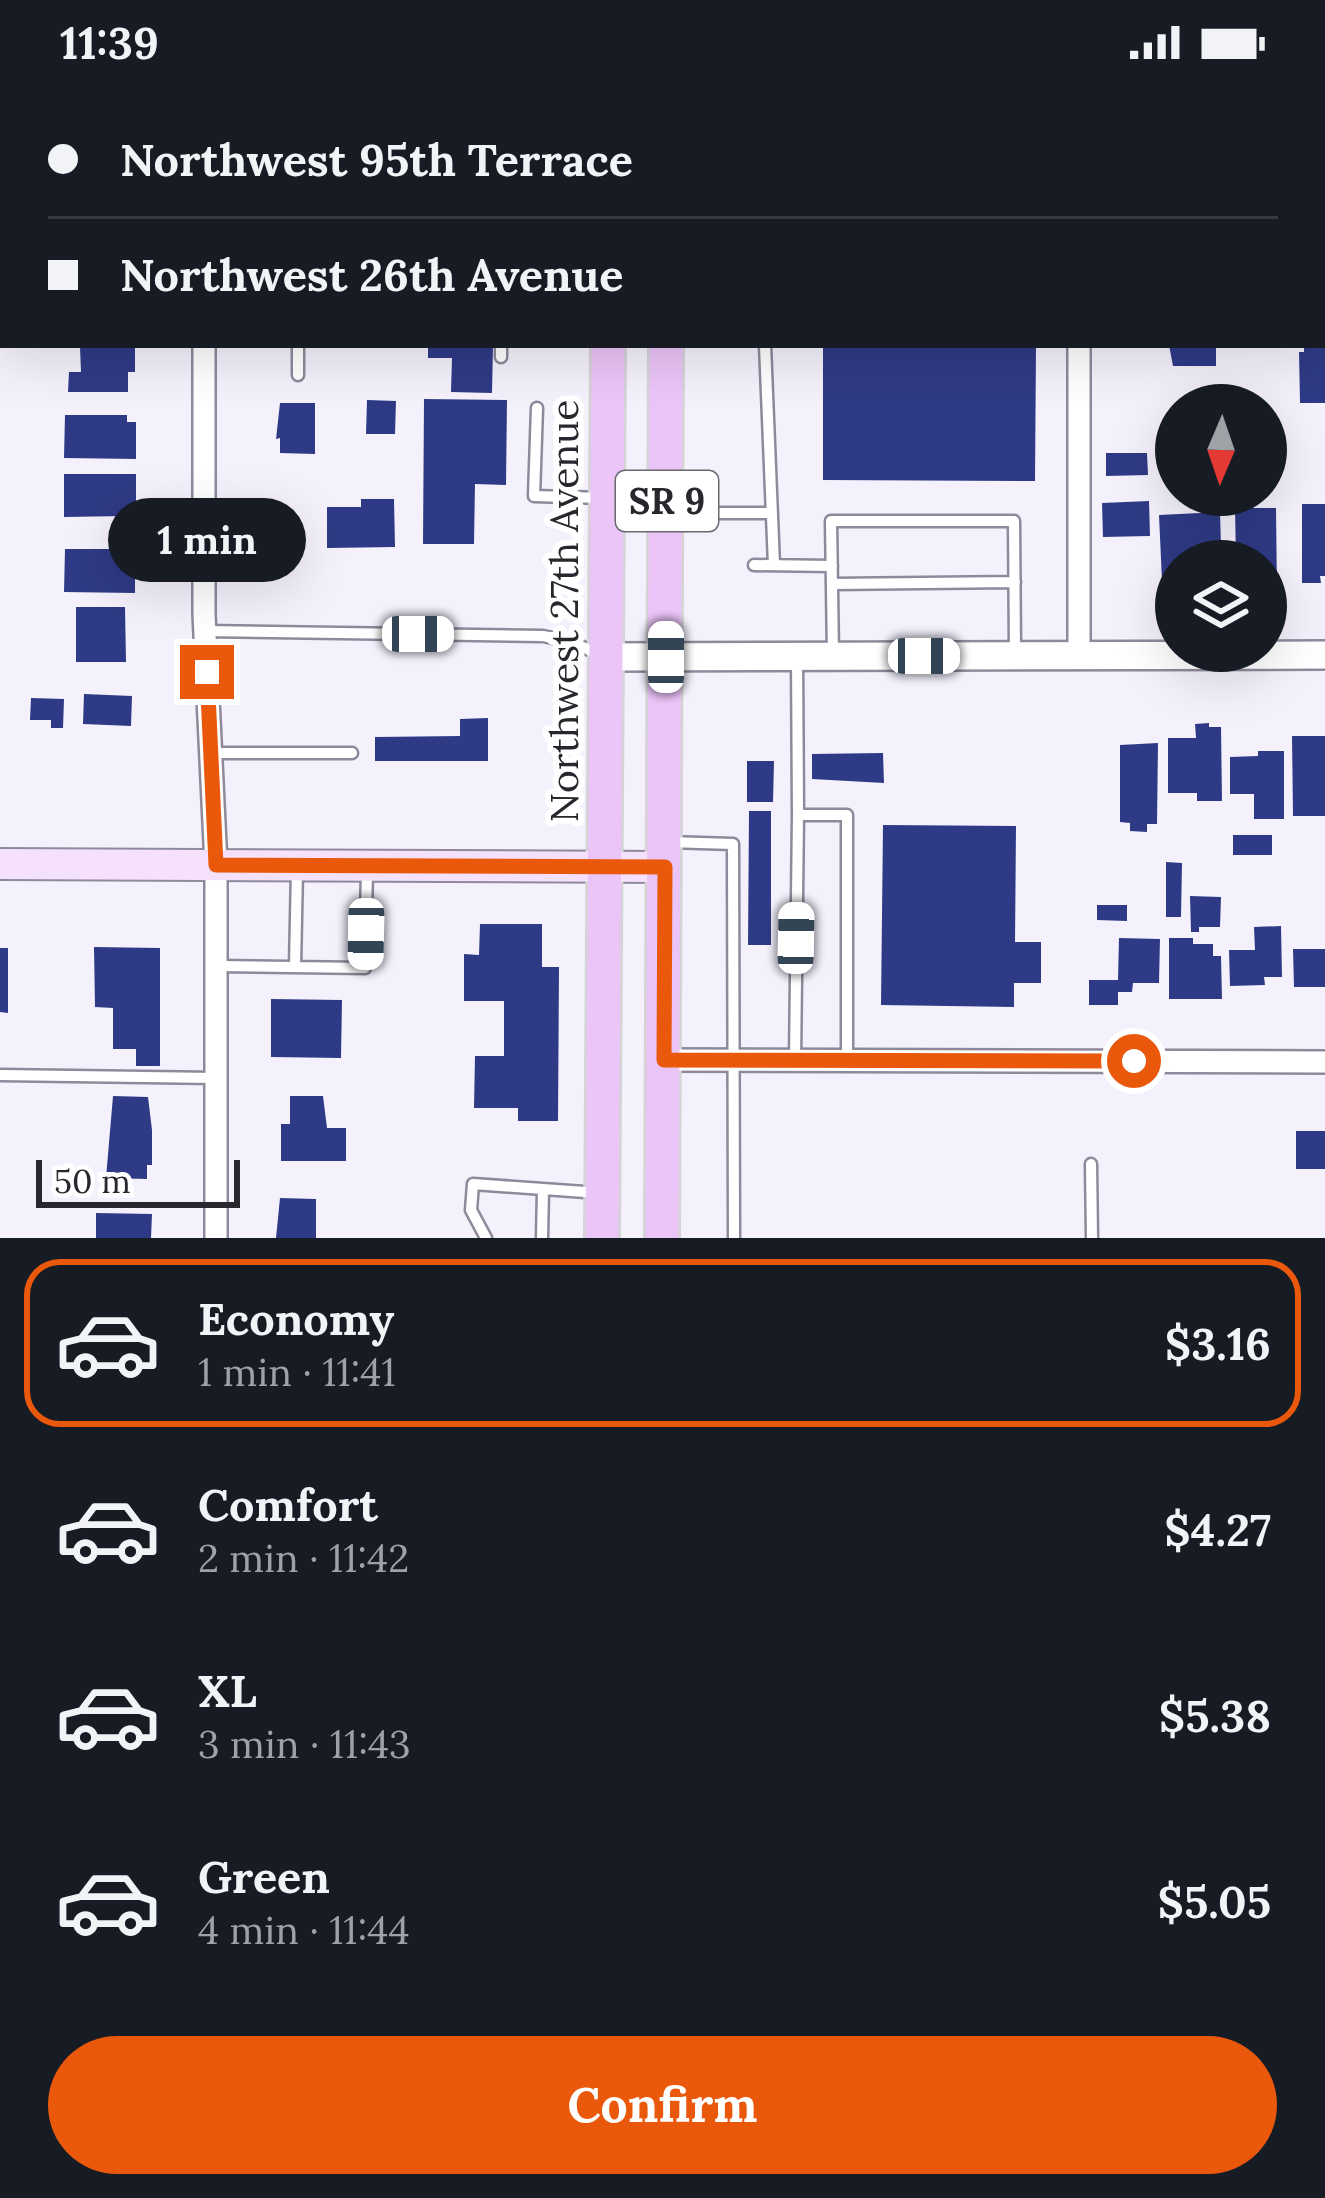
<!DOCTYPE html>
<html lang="en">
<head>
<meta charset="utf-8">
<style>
  body { margin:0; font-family:Lora,serif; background:#20242c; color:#f1f3f6; height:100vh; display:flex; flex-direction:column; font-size:45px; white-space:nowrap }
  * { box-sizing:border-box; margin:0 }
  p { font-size:39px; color:#9ea1a6 }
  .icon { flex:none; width:66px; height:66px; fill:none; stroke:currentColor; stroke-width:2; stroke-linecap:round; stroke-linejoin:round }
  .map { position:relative; height:1154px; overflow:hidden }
  .sheet { display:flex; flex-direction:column; background:#171b24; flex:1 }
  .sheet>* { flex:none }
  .top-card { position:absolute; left:0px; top:0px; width:1326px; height:264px; box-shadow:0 12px 48px #0002; display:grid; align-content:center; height:264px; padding:0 48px; background:#171b24 }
  .needle { width:78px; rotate:182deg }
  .fabs { position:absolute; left:1155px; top:300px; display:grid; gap:24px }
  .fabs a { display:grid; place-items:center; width:132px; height:132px; border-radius:50%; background:#171b24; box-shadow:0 12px 48px #0002; font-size:60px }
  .scale { position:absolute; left:36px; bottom:30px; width:204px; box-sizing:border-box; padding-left:12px; border:6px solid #29272e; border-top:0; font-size:33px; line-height:42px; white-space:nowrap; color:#29272e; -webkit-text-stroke:9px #fff; paint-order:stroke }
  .end { position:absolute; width:54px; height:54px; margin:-27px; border:15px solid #ea580c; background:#fff; box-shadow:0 0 0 6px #fff }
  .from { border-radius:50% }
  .bubble { position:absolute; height:84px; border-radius:42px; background:#171b24; box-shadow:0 12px 48px #0002; font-size:39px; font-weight:700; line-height:84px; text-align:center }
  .car { position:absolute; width:36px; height:72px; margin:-36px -18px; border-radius:15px; box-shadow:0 0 9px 3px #0007; background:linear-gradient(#fff 24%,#345 0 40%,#fff 0 76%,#345 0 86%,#fff 0) }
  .top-card b { display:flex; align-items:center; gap:42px; height:114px; font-size:45px }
  .top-card b+b { border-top:3px solid #363941 }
  .top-card i { width:30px; height:30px; background:#f1f3f6 }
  ul { padding:21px 0 0; list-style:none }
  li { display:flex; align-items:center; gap:36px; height:168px; margin:0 24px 18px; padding:0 24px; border:6px solid transparent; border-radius:36px }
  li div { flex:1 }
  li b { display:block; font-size:45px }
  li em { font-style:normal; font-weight:700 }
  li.on { border-color:#ea580c }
  li>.icon { width:108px; height:108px; stroke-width:1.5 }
  .action { display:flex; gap:24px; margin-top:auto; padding:24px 48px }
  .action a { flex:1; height:138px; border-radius:72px; background:#ea580c; color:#fff; font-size:48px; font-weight:700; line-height:138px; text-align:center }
  .status { display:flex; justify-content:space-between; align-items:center; height:84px; padding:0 60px; background:#171b24; direction:ltr }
  .status svg { height:33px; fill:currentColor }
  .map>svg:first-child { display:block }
  .building { fill:#2f3a86 }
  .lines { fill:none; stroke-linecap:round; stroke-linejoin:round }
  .service-casing { stroke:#8e8a9c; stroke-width:15 }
  .minor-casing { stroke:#8e8a9c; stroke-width:26 }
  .tertiary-casing { stroke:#8e8a9c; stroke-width:32 }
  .secondary-casing { stroke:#8e8a9c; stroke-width:34 }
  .primary-casing { stroke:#d4d4d5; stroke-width:38 }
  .service { stroke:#fff; stroke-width:10 }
  .minor { stroke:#fff; stroke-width:21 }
  .tertiary { stroke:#fff; stroke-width:27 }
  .secondary { stroke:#f5e1fc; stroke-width:30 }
  .primary { stroke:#ebc4f8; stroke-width:33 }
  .route { stroke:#ea580c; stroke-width:15 }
  .labels { text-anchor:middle; stroke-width:12; stroke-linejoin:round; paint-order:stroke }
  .shield { fill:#fff; stroke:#69686d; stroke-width:3 }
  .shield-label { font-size:36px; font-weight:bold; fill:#29272e }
  .street-label { font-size:39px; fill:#29272e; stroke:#fff }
</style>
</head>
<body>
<div class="status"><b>11:39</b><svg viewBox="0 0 49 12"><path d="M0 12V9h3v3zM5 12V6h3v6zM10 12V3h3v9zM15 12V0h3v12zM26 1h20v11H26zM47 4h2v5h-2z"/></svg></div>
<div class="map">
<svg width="1325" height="1154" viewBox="0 0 1325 1154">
  <rect width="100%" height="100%" fill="#f4f1fd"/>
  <!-- building -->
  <path class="building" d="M428 261H493L492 309 451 308 452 274H428Z
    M823 261H1036L1035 397 823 396Z
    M1169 261H1216V282H1173Z
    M1304 261H1325V319H1300L1299 268H1304Z
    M80 263H135V288H128V308H68L69 288H81Z
    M424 315 507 316 506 401 475 400 474 460H423Z
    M367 316 396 317 395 350H366Z
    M280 319H315V370L280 369V354L276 355Z
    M65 331H127V338H136V375L64 374Z
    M1106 369H1147L1148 391 1106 392Z
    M64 390H136V426H126L125 432 64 433Z
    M361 415H394L395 463 327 464V423H361Z
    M1149 417 1150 452 1103 453 1102 419Z
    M1302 420H1325V492H1320L1321 499H1302Z
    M1235 424H1276L1277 511H1266V477H1236Z
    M1220 428 1221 462 1201 463V477H1176V496L1162 497 1159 431Z
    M65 465H125V472H135V509L64 508Z
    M76 523H125L126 578H76Z
    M84 610 132 612 131 642 83 640Z
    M31 614 64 615 63 644H51V636H30Z
    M488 634V677H375V653L460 652V635Z
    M1209 639V643H1221L1222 717H1197V709H1168V654H1196L1195 640Z
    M1292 652H1325V732H1293Z
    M1158 659 1157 740H1147V748L1130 747V739L1120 738V661Z
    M1258 667H1284V735H1254V710H1230V673L1258 672Z
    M883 669 884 699 812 695V670Z
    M747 677H774L773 718H747Z
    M749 727H771V861H748Z
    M883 741 1016 742 1015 858H1041V899H1014V923L881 921Z
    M1233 751H1272V771H1233Z
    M1166 778 1182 779 1181 833H1166Z
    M1190 812 1221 813 1220 843H1199V848H1191Z
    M1097 821H1127V837L1097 836Z
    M480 840H542V883H559L558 1037H518V1024H474L475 972H504V917H464V870L479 871Z
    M1281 842 1282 893H1264L1265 901 1230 902 1229 866H1255L1254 843Z
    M1119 854 1160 855 1159 899H1133L1132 908H1118V921H1089V896H1118Z
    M1169 854H1193V860H1213V872H1221L1222 915H1169Z
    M94 863 160 864V982H136V965H113V924L95 923Z
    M0 864H8V929L0 928Z
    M1293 865H1325V903H1294Z
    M271 915 342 916 341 974 271 973Z
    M113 1012 148 1013 152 1046V1081H147V1095L106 1094Z
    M290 1012H323L327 1044H346V1077H281V1040H290Z
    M1296 1047H1325V1085H1296Z
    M280 1114 316 1115V1154H276Z
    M96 1129 152 1130 151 1154H96Z"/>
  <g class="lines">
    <!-- service casing -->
    <g class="service-casing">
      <path id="service" d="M460 0V3
        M963 0V3
        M894 3V0
        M765 261 774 481
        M501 273V261
        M298 291V261
        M537 324 534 412 602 414
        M673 429H772
        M754 481 832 482
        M832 500 1015 498
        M205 547 543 552 572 558 600 571
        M797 572 798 731
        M833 572 831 437H1014L1015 569
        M211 669H352
        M668 758 733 760 734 1154
        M216 882 365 884 367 784
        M295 883 297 785
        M795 976 798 731H847V976
        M0 991 216 994
        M1091 1080 1092 1154
        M486 1154 471 1126 473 1100 599 1109
        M542 1154 543 1106"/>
    </g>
    <!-- minor casing -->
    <g class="minor-casing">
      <path id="minor" d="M0 122H3
        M1323 145H1325
        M204 261V530L216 781V1154
        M1079 261V572
        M664 976 1325 978"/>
    </g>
    <!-- tertiary casing -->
    <g class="tertiary-casing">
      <path id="tertiary" d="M605 573 1325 571"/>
    </g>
    <!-- secondary casing -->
    <g class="secondary-casing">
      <path id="secondary" d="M0 780 665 783"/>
    </g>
    <!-- primary casing -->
    <g class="primary-casing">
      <path id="primary" d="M631 0V3
        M665 0V3
        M607 3V0
        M602 1154 608 261
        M662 1154 666 261"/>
    </g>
    <!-- service -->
    <use href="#service" class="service"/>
    <!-- minor -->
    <use href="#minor" class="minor"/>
    <!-- tertiary -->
    <use href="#tertiary" class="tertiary"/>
    <!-- secondary -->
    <use href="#secondary" class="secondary"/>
    <!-- primary -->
    <use href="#primary" class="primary"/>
  </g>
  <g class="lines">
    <!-- route -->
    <path class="route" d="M207 588 216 781 665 783 664 976 1134 977"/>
  </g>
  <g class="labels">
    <!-- shield labels -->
    <rect class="shield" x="616" y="387" width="102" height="60" rx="9"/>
    <g class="shield-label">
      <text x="667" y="430">SR 9</text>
    </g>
    <!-- street labels -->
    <g class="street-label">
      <text transform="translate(564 527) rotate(-90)" y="14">Northwest 27th Avenue</text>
    </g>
  </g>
</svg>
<div class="fabs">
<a><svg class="needle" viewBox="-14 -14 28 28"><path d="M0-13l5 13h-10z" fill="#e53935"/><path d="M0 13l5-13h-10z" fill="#9ea1a6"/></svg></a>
<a><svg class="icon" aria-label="layers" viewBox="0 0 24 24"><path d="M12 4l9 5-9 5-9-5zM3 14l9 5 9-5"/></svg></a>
</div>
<div class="scale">50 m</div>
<i class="end from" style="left:1134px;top:977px"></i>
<i class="end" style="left:207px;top:588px"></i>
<div class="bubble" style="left:108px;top:414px;width:198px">1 min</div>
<i class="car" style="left:418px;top:550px;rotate:90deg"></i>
<i class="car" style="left:924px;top:572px;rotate:90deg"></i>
<i class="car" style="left:666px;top:573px;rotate:0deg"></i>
<i class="car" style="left:366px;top:850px;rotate:181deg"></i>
<i class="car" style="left:796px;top:854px;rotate:1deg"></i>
<div class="top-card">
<b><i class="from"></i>Northwest 95th Terrace</b>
<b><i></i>Northwest 26th Avenue</b>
</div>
</div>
<section class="sheet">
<ul>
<li class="on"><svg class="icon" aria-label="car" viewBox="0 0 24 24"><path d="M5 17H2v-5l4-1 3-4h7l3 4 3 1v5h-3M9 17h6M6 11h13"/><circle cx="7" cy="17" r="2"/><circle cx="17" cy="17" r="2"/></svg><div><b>Economy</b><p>1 min · 11:41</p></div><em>$3.16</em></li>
<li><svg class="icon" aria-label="car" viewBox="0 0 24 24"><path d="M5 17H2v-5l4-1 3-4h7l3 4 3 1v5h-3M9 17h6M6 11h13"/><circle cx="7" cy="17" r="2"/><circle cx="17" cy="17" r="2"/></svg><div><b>Comfort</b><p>2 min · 11:42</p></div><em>$4.27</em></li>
<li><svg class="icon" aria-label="car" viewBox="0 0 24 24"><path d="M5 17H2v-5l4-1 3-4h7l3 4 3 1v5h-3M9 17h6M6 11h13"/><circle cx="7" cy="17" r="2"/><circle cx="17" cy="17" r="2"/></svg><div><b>XL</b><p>3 min · 11:43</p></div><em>$5.38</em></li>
<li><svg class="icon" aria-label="car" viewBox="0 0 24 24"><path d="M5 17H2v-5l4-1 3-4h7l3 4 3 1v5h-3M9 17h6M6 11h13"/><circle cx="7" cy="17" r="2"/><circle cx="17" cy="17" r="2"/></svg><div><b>Green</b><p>4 min · 11:44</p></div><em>$5.05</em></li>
</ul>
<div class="action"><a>Confirm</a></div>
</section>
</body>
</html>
